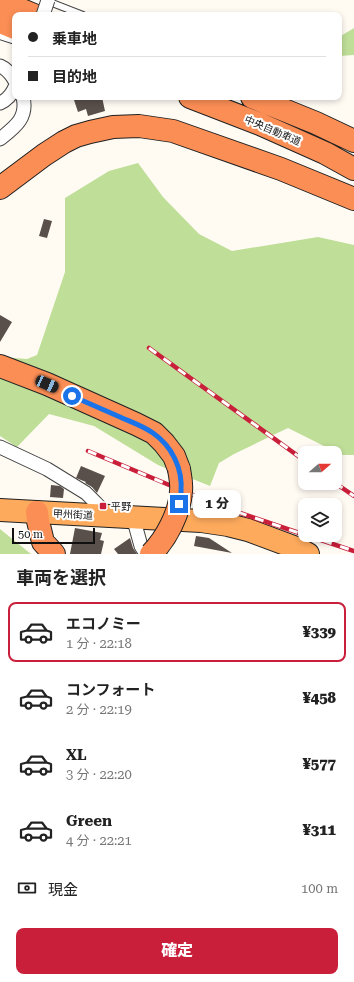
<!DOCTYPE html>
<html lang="ja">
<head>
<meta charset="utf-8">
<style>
  body { margin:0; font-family:"Roboto Serif","Noto Sans JP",serif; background:#f6f6f6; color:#222; height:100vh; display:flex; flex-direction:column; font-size:15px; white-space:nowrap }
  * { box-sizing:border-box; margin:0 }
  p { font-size:13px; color:#767676 }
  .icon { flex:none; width:22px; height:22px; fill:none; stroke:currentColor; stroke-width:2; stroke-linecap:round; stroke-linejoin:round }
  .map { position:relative; height:554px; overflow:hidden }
  .drawer { display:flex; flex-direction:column; background:#fff; flex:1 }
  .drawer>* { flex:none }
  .guide { position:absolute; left:12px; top:12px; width:330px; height:88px; border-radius:8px; box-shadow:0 2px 6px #0003; display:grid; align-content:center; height:88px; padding:0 16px; background:#fff }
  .needle { width:26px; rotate:70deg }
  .tools { position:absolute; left:298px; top:446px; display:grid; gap:8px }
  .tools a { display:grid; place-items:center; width:44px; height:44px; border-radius:8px; background:#fff; box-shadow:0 2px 6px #0003; font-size:20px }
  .scale { position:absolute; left:12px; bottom:10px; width:83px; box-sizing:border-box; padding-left:4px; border:2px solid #101010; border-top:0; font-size:11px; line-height:14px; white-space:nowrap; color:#101010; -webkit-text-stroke:3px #fff; paint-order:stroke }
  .end { position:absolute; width:18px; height:18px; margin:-9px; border:5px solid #1a73e8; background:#fff; box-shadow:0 0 0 2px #fff }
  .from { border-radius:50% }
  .bubble { position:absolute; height:28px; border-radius:8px; background:#fff; box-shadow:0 2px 6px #0003; font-size:13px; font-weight:800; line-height:28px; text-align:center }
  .car { position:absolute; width:12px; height:24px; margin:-12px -6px; border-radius:5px; box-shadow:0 0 3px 1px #0007; background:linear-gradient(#222 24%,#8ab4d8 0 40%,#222 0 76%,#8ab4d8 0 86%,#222 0) }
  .guide b { display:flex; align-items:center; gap:14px; height:38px; font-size:15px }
  .guide b+b { border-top:1px solid #e0e0e0 }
  .guide i { width:10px; height:10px; background:#222 }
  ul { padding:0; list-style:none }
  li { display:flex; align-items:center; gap:12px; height:60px; margin:0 8px 6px; padding:0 8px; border:2px solid transparent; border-radius:8px }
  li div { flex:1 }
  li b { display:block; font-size:15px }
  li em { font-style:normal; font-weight:800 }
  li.active { border-color:#c91f3a }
  li>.icon { width:36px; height:36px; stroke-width:1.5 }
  h2 { padding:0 16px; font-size:18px; line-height:48px }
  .pay { display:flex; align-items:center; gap:10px; height:44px; padding:0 16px; font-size:15px }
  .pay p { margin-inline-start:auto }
  .cta { display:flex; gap:8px; margin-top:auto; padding:8px 16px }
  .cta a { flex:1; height:46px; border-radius:8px; background:#c91f3a; color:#fff; font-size:16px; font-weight:800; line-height:46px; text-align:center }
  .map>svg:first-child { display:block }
  .forest { fill:#bfde98 }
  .building { fill:#594f4b }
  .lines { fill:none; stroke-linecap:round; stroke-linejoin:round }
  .service-casing { stroke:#434343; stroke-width:8 }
  .minor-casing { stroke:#434343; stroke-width:15 }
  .trunk-casing { stroke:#212121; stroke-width:24 }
  .motorway-casing { stroke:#212121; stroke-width:24 }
  .service { stroke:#fff; stroke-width:6 }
  .minor { stroke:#fff; stroke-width:13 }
  .trunk { stroke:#fdaa5c; stroke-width:22 }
  .motorway { stroke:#fb8e55; stroke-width:22 }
  .rail-casing { stroke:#c91f3a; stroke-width:4.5 }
  .rail { stroke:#fff; stroke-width:3; stroke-dasharray:9; stroke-linecap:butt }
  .minor-bridge-casing { stroke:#434343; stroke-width:15; stroke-linecap:butt }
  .motorway-bridge-casing { stroke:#212121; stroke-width:24; stroke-linecap:butt }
  .minor-bridge { stroke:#fff; stroke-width:13 }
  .motorway-bridge { stroke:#fb8e55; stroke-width:22 }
  .route { stroke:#1a73e8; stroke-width:5 }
  .poi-dot { fill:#c91f3a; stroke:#fff; stroke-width:1.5 }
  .labels { text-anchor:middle; stroke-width:4; stroke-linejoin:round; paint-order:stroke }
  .street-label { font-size:10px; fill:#101010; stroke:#fff }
  .poi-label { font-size:10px; fill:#101010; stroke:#fff; text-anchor:start }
</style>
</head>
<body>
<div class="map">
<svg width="354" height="554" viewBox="0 0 354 554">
  <rect width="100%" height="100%" fill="#fffbf3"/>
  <!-- forest -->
  <path class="forest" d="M354 28V55L339 56V37Z
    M138 163 163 197 199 234 232 251 318 237 354 245V455H342L288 428 234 454 219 463 210 486 158 465 94 426 49 414 17 447 0 436V360L2 357 27 359 37 355 65 272V198L109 171Z
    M0 529 31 554H0Z"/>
  <!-- building -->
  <path class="building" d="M78 97H102L105 111 88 116 86 109 78 112 74 100 79 99Z
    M44 219 52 221 47 238 39 236Z
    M0 315 12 322 0 342Z
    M81 466 105 476 97 493 92 487 85 483 86 482 76 478Z
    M51 485 60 486 64 489 63 498 50 497Z
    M75 528 102 533 100 540 104 541 101 554H70Z
    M196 536 209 538 232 553 194 546Z
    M130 538 133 548 137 554H118L114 549Z"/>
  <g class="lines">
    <!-- service casing -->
    <g class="service-casing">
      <path id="service" d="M47 1 83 15
        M0 36 15 41"/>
    </g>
    <!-- minor casing -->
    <g class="minor-casing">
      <path id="minor" d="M0 66C7 69 11 74 15 81
        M0 103C7 100 12 94 15 87
        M0 139C15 127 28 118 23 97
        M0 447 47 469 86 493 96 503 108 516
        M133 517 141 546 146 554"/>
    </g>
    <!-- trunk casing -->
    <g class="trunk-casing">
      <path id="trunk" d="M0 510 201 521 228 525 248 530 299 549 308 554"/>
    </g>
    <!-- motorway casing -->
    <g class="motorway-casing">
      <path id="motorway" d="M0 1 34 15
        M0 22 15 28
        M190 97 260 124 325 153 354 169
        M252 97 316 123 354 141
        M0 188 44 155 64 142 76 136 90 132 113 127 139 126 173 131 281 169 354 199
        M0 366 47 384 136 424 154 433 164 443 174 456 179 469
        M37 512 38 521 43 542 54 554"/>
    </g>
    <!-- service -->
    <use href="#service" class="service"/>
    <!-- minor -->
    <use href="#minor" class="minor"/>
    <!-- trunk -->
    <use href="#trunk" class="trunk"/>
    <!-- motorway -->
    <use href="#motorway" class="motorway"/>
    <!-- rail casing -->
    <g class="rail-casing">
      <path id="rail" d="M149 348 305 461
        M88 451 217 505 305 535
        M335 483 354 496
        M306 535 354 551"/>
    </g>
    <!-- rail -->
    <use href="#rail" class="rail"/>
    <!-- minor-bridge casing -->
    <g class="minor-bridge-casing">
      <path id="minor-bridge" d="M43 15 48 0"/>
    </g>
    <!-- motorway-bridge casing -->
    <g class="motorway-bridge-casing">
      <path id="motorway-bridge" d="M151 554C166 539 180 513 181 491 182 483 180 476 179 469"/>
    </g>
    <!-- minor-bridge -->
    <use href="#minor-bridge" class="minor-bridge"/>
    <!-- motorway-bridge -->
    <use href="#motorway-bridge" class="motorway-bridge"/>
  </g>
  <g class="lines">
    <!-- route -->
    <path class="route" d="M72 396C88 403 104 410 120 417 131 422 143 426 153 433 172 446 183 469 181 492 181 496 180 500 179 504"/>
  </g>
  <!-- markers -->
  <rect class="poi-dot" x="99" y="502" width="8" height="8" rx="2"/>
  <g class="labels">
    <!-- street labels -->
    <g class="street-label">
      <text transform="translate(273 130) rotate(23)" y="4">中央自動車道</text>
      <text transform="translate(73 514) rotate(3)" y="4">甲州街道</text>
    </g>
    <!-- poi labels -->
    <g class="poi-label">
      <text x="111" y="510">平野</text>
    </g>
  </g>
</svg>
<div class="tools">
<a><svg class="needle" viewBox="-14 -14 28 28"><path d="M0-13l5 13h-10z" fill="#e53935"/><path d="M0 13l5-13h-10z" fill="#767676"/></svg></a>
<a><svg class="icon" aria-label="layers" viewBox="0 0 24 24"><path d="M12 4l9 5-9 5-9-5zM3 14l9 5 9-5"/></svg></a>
</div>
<div class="scale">50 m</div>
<i class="end from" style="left:72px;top:396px"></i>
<i class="end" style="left:179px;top:504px"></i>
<div class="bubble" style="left:193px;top:490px;width:48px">1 分</div>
<i class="car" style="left:47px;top:384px;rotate:114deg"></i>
<div class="guide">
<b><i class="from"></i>乗車地</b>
<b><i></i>目的地</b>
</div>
</div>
<section class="drawer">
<h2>車両を選択</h2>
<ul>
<li class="active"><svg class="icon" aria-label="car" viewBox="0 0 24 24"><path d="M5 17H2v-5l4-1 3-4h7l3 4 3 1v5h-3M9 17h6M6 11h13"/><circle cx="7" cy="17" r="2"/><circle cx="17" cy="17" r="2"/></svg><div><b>エコノミー</b><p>1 分 · 22:18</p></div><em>¥339</em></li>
<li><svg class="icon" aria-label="car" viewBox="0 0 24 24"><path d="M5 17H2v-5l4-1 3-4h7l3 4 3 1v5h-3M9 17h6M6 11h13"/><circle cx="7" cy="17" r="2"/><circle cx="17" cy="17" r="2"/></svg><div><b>コンフォート</b><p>2 分 · 22:19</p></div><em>¥458</em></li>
<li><svg class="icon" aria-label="car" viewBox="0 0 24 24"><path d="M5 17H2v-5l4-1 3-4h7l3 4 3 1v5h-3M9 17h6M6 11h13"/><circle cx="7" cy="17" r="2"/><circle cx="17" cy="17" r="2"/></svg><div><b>XL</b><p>3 分 · 22:20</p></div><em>¥577</em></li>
<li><svg class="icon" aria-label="car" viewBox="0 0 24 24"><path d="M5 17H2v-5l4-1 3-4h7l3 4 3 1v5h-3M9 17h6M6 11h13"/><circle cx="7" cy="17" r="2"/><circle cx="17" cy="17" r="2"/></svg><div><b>Green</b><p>4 分 · 22:21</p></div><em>¥311</em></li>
</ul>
<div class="pay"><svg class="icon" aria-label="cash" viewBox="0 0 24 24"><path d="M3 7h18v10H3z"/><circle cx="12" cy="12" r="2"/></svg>現金<p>100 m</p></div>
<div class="cta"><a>確定</a></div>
</section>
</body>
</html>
